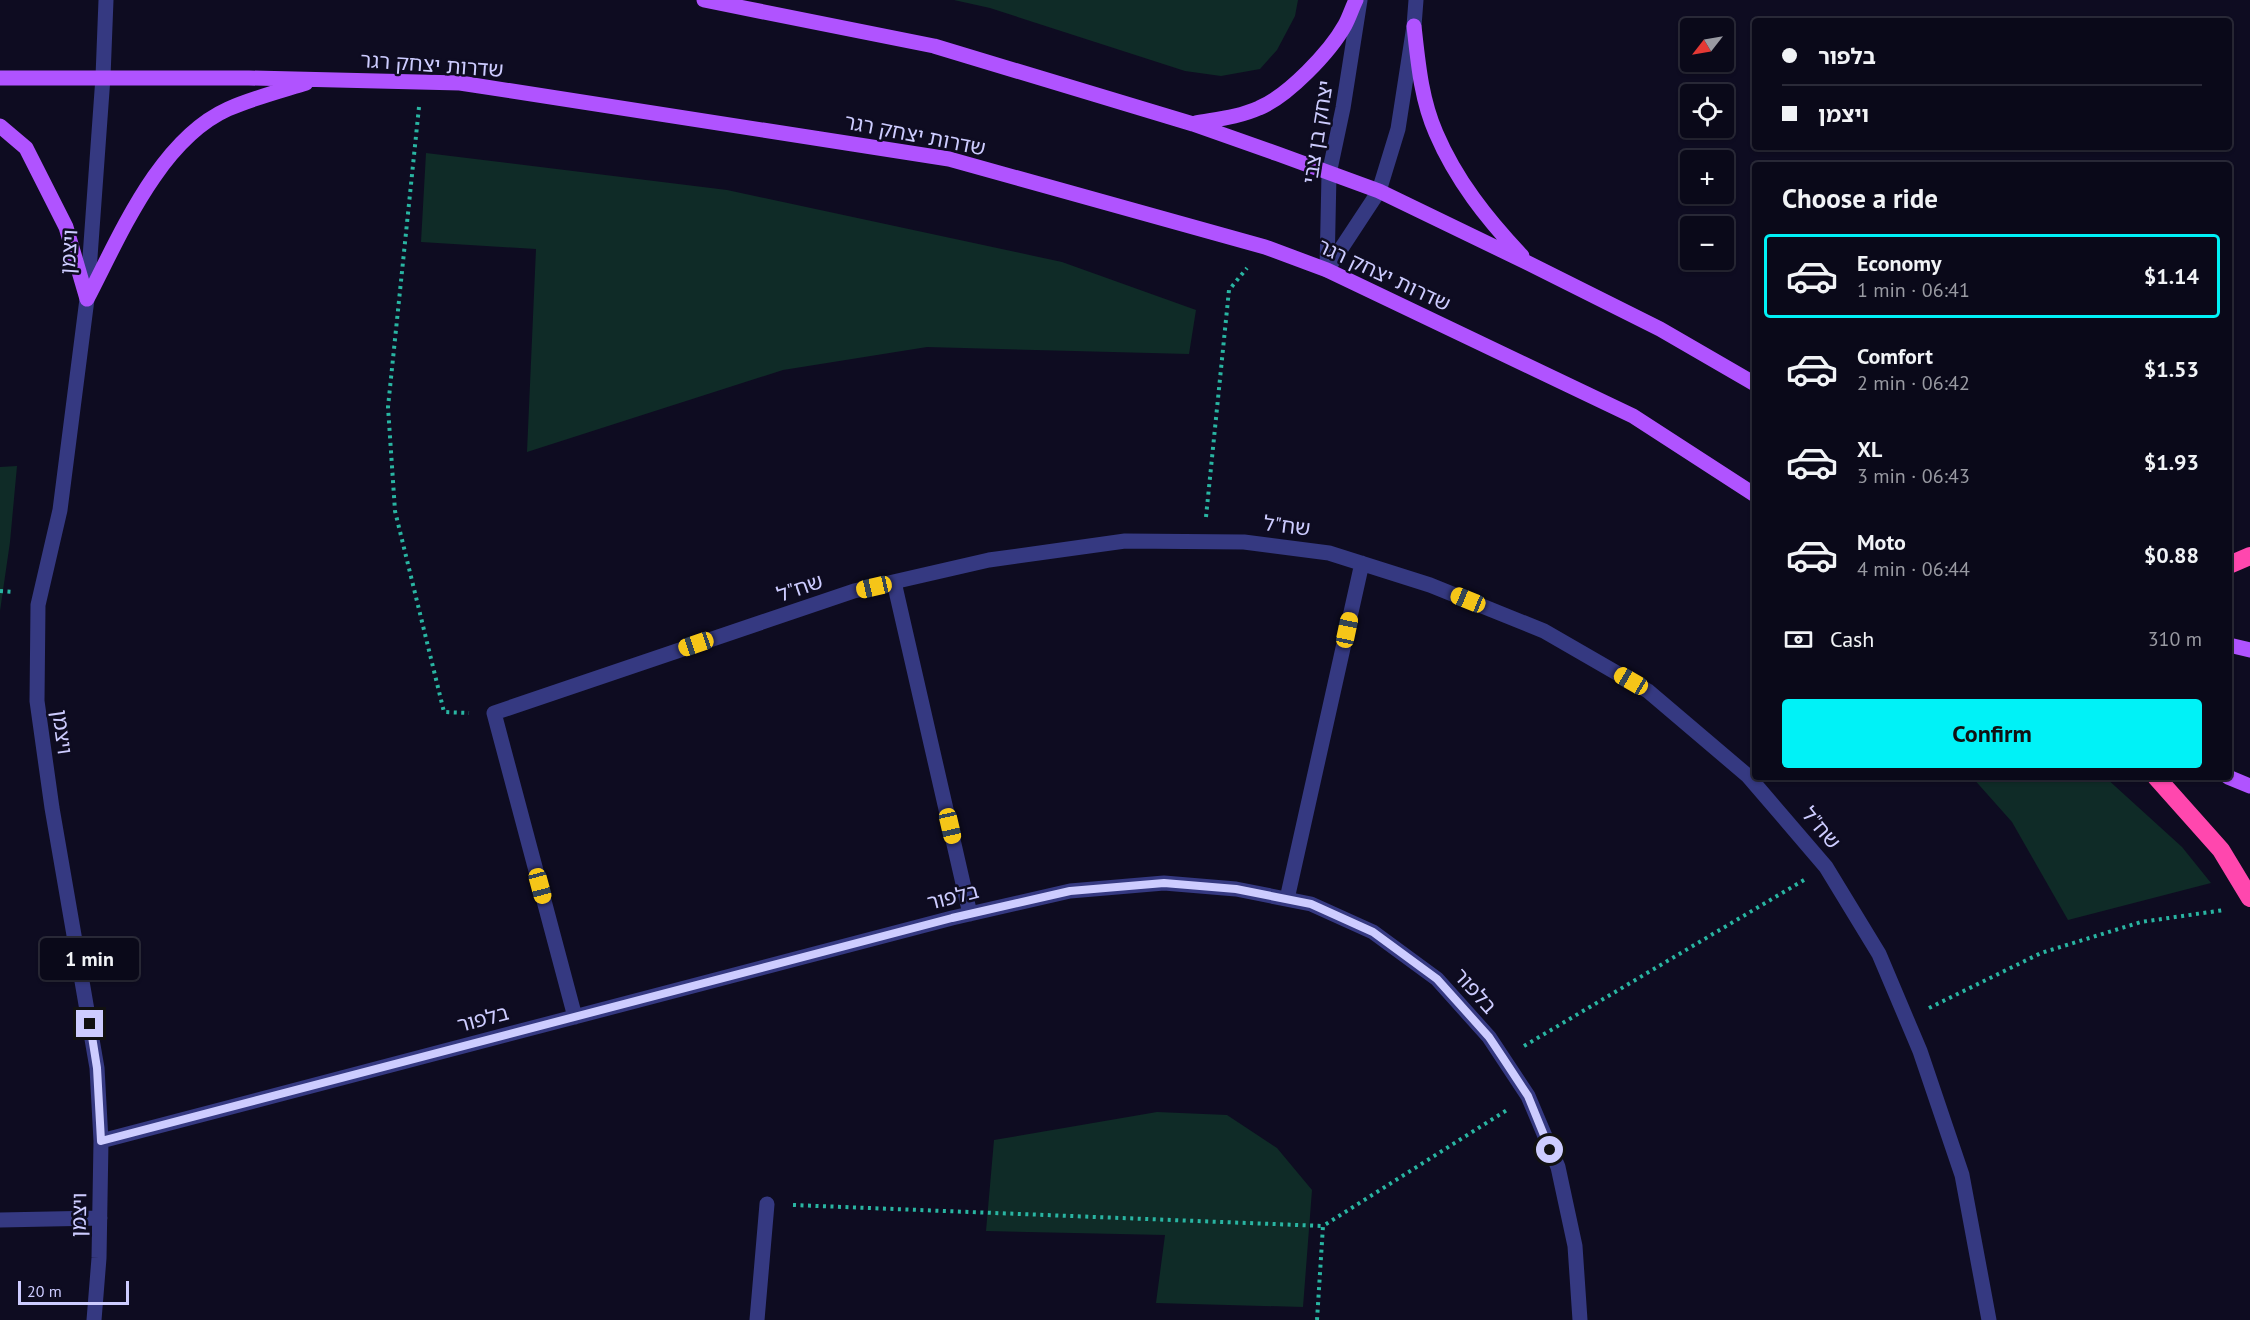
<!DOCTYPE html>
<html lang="en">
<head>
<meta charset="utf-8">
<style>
  body { margin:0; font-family:"PT Sans","Noto Sans Hebrew",sans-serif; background:#181726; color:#f1f3f6; height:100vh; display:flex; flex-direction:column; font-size:22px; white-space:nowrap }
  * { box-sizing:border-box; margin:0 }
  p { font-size:20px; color:#999aa2 }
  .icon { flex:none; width:33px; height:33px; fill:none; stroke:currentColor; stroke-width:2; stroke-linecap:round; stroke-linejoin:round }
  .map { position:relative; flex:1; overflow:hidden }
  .side { position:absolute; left:1752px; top:162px; width:480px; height:618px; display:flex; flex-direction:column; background:#0a0919; border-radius:6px; box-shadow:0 2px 4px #0004,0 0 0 2px #2a2a38 }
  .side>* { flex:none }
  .banner { position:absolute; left:1752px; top:18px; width:480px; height:132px; border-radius:6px; box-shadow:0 2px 4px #0004,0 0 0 2px #2a2a38; display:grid; align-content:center; height:132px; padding:0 30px; background:#0a0919 }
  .needle { width:39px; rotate:239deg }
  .fabs { position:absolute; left:1680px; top:18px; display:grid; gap:12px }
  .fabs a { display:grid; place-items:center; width:54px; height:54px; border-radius:6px; background:#0a0919; box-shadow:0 2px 4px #0004,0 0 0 2px #2a2a38; font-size:30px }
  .scale { position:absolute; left:18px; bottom:15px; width:111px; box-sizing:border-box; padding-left:6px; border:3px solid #cdccff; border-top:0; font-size:16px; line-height:21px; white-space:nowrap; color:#cdccff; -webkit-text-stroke:4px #0e0c21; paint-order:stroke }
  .end { position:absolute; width:27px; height:27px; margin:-14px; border:8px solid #cdccff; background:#111; box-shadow:0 0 0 3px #111 }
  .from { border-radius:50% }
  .bubble { position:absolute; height:42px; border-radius:6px; background:#0a0919; box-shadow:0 2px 4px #0004,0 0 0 2px #2a2a38; font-size:20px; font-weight:800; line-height:42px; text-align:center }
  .car { position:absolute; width:18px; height:36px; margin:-18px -9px; border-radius:8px; box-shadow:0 0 4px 2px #0007; background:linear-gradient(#f5c518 24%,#345 0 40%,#f5c518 0 76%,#345 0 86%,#f5c518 0) }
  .banner b { display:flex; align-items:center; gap:21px; height:57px; font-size:22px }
  .banner b+b { border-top:2px solid #2a2a38 }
  .banner i { width:15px; height:15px; background:#f1f3f6 }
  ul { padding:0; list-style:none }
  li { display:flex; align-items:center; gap:18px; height:84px; margin:0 12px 9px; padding:0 18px; border:3px solid transparent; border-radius:6px }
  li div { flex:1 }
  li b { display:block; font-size:22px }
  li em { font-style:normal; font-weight:800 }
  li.current { border-color:#00f2f7 }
  li>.icon { width:54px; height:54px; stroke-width:1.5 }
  h2 { padding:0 30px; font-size:27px; line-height:72px }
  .pay { display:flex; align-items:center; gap:15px; height:66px; padding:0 30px; font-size:22px }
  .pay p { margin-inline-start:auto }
  .primary-button { display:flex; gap:12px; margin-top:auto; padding:12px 30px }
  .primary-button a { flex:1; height:69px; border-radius:6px; background:#00f2f7; color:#111; font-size:24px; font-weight:800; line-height:69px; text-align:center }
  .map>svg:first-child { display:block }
  .green { fill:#0f2b27 }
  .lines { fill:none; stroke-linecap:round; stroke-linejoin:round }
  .path { stroke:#29b5a2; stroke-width:4; stroke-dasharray:3 4.5; stroke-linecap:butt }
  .lane { stroke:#353981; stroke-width:15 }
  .street { stroke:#353981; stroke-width:15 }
  .primary { stroke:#b053ff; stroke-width:15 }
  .highway { stroke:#ff47ae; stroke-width:18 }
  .route { stroke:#cdccff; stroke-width:8 }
  .labels { text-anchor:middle; stroke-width:5; stroke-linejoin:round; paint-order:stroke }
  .street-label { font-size:21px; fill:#cdccff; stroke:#0e0c21 }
</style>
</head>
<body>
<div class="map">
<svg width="2250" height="1320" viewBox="0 0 2250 1320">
  <rect width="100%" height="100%" fill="#0e0c21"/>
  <!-- green -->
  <path class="green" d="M954 0H1298L1295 16 1277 50 1260 69 1221 76 1185 71 990 8Z
    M426 153 727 190 1062 262 1196 310 1189 354 927 347 783 370 527 452 536 249 421 242Z
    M17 466 10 542 0 611V467Z
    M1972 777H2105L2182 847 2211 883 2068 920 2012 822Z
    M1157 1112 1227 1115 1277 1148 1312 1190 1303 1307 1156 1303 1165 1235 986 1231 994 1140Z"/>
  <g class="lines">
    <!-- path -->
    <path class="path" d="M419 107 388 407 395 511 444 712 469 713
      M1206 517 1229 290 1247 268
      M0 591 14 592
      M1929 1008 2041 953 2141 922 2224 910
      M1524 1046 1804 880
      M793 1205 1323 1226
      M1317 1320 1323 1226 1507 1110"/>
    <!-- lane -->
    <path class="lane" d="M757 1320 767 1204"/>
    <!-- street -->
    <path class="street" d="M1327 270 1379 191 1398 129 1414 26 1416 0
      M1327 270 1329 174 1343 108 1360 0
      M894 582 970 914
      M1287 899 1362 563
      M575 1017 494 713 854 591 989 560 1125 541 1244 542 1329 553 1430 585 1544 631 1648 691 1748 776 1826 867 1879 954 1920 1051 1962 1175 1989 1320
      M101 1141 952 918 1070 891 1164 883 1236 889 1311 904 1373 932 1437 979 1489 1037 1528 1096 1558 1167 1575 1246 1580 1320
      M0 1220 100 1218
      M94 1320 99 1258 101 1141 97 1068 52 808 37 701 38 605 60 510 87 299 103 77 106 0"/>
    <!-- primary -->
    <path class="primary" d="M704 0 934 46 1193 124 1278 154 1379 191 1528 263 1660 329 1755 384
      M1414 26C1418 62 1421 99 1436 133 1456 180 1487 219 1522 256
      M0 78H249L460 83 949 159 1265 247 1327 270 1633 416 1755 495
      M1196 123C1218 119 1239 117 1259 108 1288 96 1330 52 1345 25 1349 18 1352 8 1356 0
      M0 126 26 148 66 227 87 299
      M87 299C120 236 159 140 228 109 253 98 280 91 306 83
      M2229 645 2250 650
      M2228 777 2250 786"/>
    <!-- highway -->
    <path class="highway" d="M2229 565 2250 556
      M2156 777 2221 850 2250 898"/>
  </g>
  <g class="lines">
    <!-- route -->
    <path class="route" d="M90 1024 97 1068 101 1141 952 918 1070 891 1164 883 1236 889 1311 904 1373 932 1437 979 1489 1037 1503 1058 1528 1096 1550 1150"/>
  </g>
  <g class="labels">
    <!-- street labels -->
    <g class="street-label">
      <text transform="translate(432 65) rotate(4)" y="7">שדרות יצחק רגר</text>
      <text transform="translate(1318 132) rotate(-81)" y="7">יצחק בן צבי</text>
      <text transform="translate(915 135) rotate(11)" y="7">שדרות יצחק רגר</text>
      <text transform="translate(69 252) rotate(-86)" y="7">ויצמן</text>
      <text transform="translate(1384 275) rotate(25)" y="7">שדרות יצחק רגר</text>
      <text transform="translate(1287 526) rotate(7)" y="7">שח"ל</text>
      <text transform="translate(800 588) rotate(-19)" y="7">שח"ל</text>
      <text transform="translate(62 732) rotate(82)" y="7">ויצמן</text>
      <text transform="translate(1821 828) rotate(50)" y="7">שח"ל</text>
      <text transform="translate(953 897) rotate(-14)" y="7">בלפור</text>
      <text transform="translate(1475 991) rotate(48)" y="7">בלפור</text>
      <text transform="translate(483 1019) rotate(-15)" y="7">בלפור</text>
      <text transform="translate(79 1215) rotate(-89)" y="7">ויצמן</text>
    </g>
  </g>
</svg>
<div class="fabs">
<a><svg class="needle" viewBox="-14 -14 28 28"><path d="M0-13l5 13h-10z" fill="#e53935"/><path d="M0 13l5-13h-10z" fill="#999aa2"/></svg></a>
<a><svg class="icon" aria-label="locate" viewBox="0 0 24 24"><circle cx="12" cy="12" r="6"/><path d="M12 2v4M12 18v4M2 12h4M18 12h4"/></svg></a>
<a>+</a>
<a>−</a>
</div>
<div class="scale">20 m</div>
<i class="end from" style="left:1550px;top:1150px"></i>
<i class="end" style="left:90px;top:1024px"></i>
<div class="bubble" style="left:40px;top:938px;width:99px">1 min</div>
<i class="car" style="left:874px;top:587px;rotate:257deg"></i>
<i class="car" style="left:1468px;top:600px;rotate:292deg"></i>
<i class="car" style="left:1347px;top:630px;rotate:12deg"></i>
<i class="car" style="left:696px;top:644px;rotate:251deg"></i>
<i class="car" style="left:1631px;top:681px;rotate:300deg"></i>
<i class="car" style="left:950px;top:826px;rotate:167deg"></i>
<i class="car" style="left:540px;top:886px;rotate:165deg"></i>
<div class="banner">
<b><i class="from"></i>בלפור</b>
<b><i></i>ויצמן</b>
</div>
<section class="side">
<h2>Choose a ride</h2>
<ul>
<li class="current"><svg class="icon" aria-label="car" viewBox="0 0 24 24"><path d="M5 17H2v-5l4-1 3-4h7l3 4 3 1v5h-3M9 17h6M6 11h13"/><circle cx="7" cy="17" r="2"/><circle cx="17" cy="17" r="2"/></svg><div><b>Economy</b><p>1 min · 06:41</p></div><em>$1.14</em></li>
<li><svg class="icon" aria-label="car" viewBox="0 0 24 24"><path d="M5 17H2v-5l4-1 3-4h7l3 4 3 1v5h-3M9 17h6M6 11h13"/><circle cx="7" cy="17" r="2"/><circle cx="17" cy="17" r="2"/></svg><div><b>Comfort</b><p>2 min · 06:42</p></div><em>$1.53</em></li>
<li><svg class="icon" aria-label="car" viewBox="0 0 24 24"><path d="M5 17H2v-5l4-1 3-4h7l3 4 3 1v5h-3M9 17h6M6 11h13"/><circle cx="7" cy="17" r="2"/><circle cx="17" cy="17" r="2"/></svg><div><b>XL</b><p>3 min · 06:43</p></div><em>$1.93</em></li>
<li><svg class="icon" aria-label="car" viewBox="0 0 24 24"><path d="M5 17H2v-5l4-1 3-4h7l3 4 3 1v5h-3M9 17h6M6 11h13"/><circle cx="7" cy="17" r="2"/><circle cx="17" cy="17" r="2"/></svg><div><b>Moto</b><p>4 min · 06:44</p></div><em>$0.88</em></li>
</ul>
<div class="pay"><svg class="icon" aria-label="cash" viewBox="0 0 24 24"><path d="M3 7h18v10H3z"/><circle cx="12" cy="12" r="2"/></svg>Cash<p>310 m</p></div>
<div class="primary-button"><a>Confirm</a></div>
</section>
</div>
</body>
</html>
